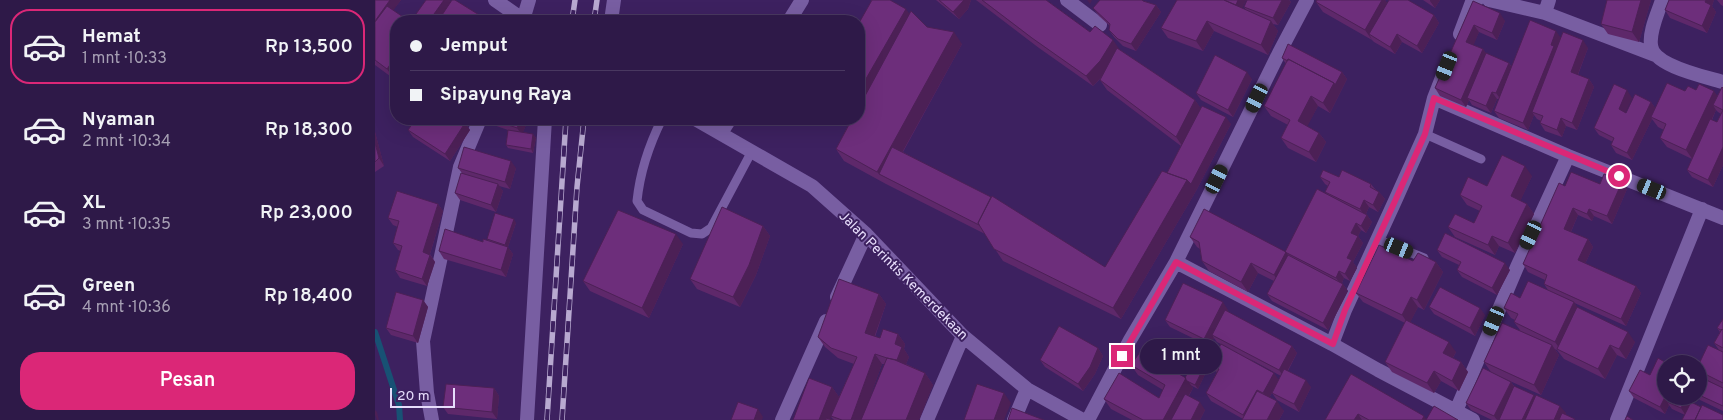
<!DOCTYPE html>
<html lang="id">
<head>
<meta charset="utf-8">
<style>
  body { margin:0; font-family:Overpass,sans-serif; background:#3a2652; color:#f1f3f6; height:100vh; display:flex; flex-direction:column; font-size:19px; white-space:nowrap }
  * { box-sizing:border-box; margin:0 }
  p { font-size:16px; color:#a7a0b4 }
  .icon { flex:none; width:28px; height:28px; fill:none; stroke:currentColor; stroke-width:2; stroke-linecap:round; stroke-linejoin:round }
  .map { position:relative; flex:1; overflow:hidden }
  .side { display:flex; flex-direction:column; background:#2e1948; width:375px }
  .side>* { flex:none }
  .guide { position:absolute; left:15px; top:15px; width:475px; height:110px; border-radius:20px; box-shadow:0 5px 20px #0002,0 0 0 1px #493860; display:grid; align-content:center; height:110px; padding:0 20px; background:#2e1948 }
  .tools { position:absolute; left:1282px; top:355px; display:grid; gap:10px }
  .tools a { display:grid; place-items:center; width:50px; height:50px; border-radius:50%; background:#2e1948; box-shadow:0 5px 20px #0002,0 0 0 1px #493860; font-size:25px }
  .scale { position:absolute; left:15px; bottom:12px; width:65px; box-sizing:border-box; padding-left:5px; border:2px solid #e7ddfb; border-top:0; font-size:14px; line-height:18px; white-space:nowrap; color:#e7ddfb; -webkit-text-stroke:4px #3d2160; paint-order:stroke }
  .end { position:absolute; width:22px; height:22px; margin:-11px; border:6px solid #db2777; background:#fff; box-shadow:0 0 0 2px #fff }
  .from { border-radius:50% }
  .bubble { position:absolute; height:35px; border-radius:18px; background:#2e1948; box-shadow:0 5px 20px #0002,0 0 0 1px #493860; font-size:16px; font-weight:600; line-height:35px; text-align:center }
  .car { position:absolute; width:15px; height:30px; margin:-15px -8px; border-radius:6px; box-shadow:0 0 4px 1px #0007; background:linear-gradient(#222 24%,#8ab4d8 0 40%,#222 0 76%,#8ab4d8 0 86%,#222 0) }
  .guide b { display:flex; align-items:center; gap:18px; height:48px; font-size:19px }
  .guide b+b { border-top:1px solid #493860 }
  .guide i { width:12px; height:12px; background:#f1f3f6 }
  ul { padding:9px 0 0; list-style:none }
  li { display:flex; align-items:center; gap:15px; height:75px; margin:0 10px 8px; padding:0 10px; border:2px solid transparent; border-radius:20px }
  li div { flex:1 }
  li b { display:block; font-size:19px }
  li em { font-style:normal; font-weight:600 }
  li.on { border-color:#db2777 }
  li>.icon { width:45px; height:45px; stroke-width:1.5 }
  .button { display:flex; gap:10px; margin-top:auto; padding:10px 20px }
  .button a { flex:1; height:58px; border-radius:20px; background:#db2777; color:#fff; font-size:20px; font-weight:600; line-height:58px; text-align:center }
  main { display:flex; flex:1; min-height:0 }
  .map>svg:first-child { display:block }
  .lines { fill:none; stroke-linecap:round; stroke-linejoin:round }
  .stream { stroke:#185174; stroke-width:6 }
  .service { stroke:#785ea2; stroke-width:9 }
  .minor { stroke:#785ea2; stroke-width:14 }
  .rail-casing { stroke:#b8a9d0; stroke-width:5.5 }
  .rail { stroke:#3d2160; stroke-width:4; stroke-dasharray:11; stroke-linecap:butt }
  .wall { fill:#5e286a; fill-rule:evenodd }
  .shaded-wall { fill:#4c2056 }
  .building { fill:#6d2e7b; stroke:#4c2056 }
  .route { stroke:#db2777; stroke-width:6 }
  .labels { text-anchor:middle; stroke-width:4; stroke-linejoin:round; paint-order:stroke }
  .street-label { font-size:14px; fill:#e7ddfb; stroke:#3d2160 }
</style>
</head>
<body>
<main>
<section class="side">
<ul>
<li class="on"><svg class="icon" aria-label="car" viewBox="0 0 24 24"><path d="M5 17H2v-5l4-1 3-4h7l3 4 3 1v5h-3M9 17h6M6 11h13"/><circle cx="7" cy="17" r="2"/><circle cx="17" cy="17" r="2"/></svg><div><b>Hemat</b><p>1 mnt · 10:33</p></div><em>Rp 13,500</em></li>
<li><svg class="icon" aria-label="car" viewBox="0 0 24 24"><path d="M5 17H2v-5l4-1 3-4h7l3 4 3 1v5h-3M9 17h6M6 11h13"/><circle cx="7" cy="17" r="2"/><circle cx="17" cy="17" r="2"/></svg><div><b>Nyaman</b><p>2 mnt · 10:34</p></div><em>Rp 18,300</em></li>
<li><svg class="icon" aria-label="car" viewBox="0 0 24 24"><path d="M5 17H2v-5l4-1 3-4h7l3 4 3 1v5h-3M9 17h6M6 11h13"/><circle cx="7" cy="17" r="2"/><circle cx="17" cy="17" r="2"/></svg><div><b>XL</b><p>3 mnt · 10:35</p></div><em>Rp 23,000</em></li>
<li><svg class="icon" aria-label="car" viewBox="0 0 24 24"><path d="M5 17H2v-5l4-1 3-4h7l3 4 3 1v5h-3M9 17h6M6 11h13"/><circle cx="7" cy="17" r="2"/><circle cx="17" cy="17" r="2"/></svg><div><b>Green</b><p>4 mnt · 10:36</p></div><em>Rp 18,400</em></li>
</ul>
<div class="button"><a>Pesan</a></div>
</section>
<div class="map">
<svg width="1348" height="420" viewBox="0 0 1348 420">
  <rect width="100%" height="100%" fill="#3d2160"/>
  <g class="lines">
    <!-- stream -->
    <path class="stream" d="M0 332 24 405 25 420"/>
    <!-- service -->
    <path class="service" d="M287 119C274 145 265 172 262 201L268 210 316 233 327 234 336 228 377 151
      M1050 134 1106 159
      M1002 239 1049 258"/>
    <!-- minor -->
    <path class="minor" d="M120 0 150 21
      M692 0 725 25
      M1114 0 1170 13 1280 55
      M1287 0C1283 13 1274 31 1276 45 1277 66 1331 77 1348 82
      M1170 13 1174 0
      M148 20 154 0
      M236 21 239 0
      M414 21 427 0
      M1085 34 1097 2 1102 0
      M1059 98 1193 156 1348 218
      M320 119 437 186 491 234 588 336 652 389 708 420
      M346 133 355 119
      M801 262 957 344 1003 370 1098 420
      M462 297 491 234
      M957 344 970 310 1020 201 1050 134 1059 98 1068 75
      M1081 411 1142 267 1193 156
      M57 420 52 393 48 341 85 167 105 119
      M152 420 170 119
      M407 420 451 321
      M552 420 588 336
      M639 420 652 389
      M713 420 755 340 801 262 904 53 932 0
      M1242 420 1327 209"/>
    <!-- rail casing -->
    <g class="rail-casing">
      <path id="rail" d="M197 21 200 0
        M219 21 222 0
        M172 420 191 119
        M187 420 202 187 209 119"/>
    </g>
    <!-- rail -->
    <use href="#rail" class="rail"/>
  </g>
  <!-- wall -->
  <path class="wall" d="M0 0H26L18 10 19 79 0 65Z
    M496 0H515L552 27 587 44 528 152 730 267 792 173 806 146 732 90 725 80 728 76 718 86 664 48 601 0H671L715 32 745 50 820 100 826 109 856 124 821 191 746 319 628 261 610 234 511 184 469 161 461 149 473 126 462 119H484Z
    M561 0H596L593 9 584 19Z
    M802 0H871L867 8 871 10 869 7 872 0H914L916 2 903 25 898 24 903 31 893 55 839 31 828 51 793 38 786 28Z
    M942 0H1010L1012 3 1059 15 1064 23 1047 53 1027 42 1020 54 999 42 997 40 948 12 941 2Z
    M1048 0H1065L1060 8Z
    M1232 0H1276L1264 42 1233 34 1226 24Z
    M1294 0H1339L1337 6 1341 12 1332 33 1295 18 1290 10Z
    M1342 0H1348V6L1346 5Z
    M769 1 781 5 786 12 761 51 748 46 739 37 734 30 735 26 724 16 718 8Z
    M1098 1 1130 21 1122 40 1104 32 1098 45 1108 49 1111 54 1134 63 1137 67 1186 38 1213 48 1203 75 1214 79 1219 87 1202 130 1191 126 1187 137 1170 131 1165 123 1166 121 1162 119 1159 115 1153 130 1124 118 1119 111 1124 99H1122L1116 113 1097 105 1094 100 1091 107 1065 96 1060 88Z
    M907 58 967 72 972 79 955 113 943 106 932 126 944 133 951 142 941 162 913 148 906 138 913 125 896 116 889 106 911 64Z
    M877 79 858 117 826 100 821 93Z
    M1348 88V165L1338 187 1317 177 1312 170 1317 159 1292 147 1285 138 1289 130 1283 127 1277 119 1257 160 1241 153 1236 145 1238 142 1224 135 1219 128 1257 98 1250 112 1251 113 1276 102 1280 108 1310 91 1321 90 1342 96ZM1341 110 1343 112 1346 114 1342 122 1337 120Z
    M110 119H152L153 120 148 132 158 134 161 138 158 153 133 148 131 145 133 130 113 123Z
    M90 123 95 130 75 161 38 137 33 130Z
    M0 132 9 166 0 172Z
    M83 168H141L135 189 124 186 128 191 121 212 85 200 80 193 87 173Z
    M1157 176 1145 201 1152 204 1159 214 1140 253 1124 246 1120 255 1080 237 1073 227 1099 223 1105 211 1092 205 1085 195 1112 186Z
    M945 177H964L996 184 1000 189 1004 192 1010 199 1003 212 994 207 991 214 992 215 997 222 991 233 986 230 983 236 988 243 978 262 982 268 975 281 969 278 967 283 973 291 953 330 897 301 892 294 899 281 883 273 873 292 834 271 827 261 825 249 822 247 815 237 911 252 952 194 950 192 953 186 950 184Z
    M1225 184 1252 189 1237 224 1219 216 1217 221 1203 215 1196 232 1213 239 1218 247 1210 264 1261 286 1266 293 1251 326 1195 301 1202 307 1260 342 1251 359 1242 355 1230 379 1189 359 1182 350 1180 349 1184 355 1166 395 1126 377 1136 382 1139 386 1159 395 1160 397 1191 413 1190 414 1200 420H1117L1096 410 1091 403 1116 372 1109 362 1145 330 1139 322 1140 320 1136 318 1129 308 1145 298 1173 290 1169 284 1170 280 1153 272 1148 264 1190 186Z
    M63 204 68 211 55 254 60 262 52 286 25 278 20 270 26 251 23 250 18 243 23 227 18 225 13 218Z
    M141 223 133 247 138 254 131 277 69 259 64 251 113 240 112 239Z
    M388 226 395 236 381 275 365 307 322 289 315 279Z
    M308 244 274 318 215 291 208 281Z
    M1062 250 1135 270 1122 295 1087 277 1082 270 1084 265 1067 257Z
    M1038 261 1061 262 1068 272 1049 310 1043 307 1035 322 1081 352 1078 358 1086 362 1093 372 1084 391 1066 381 1059 393 1017 372 1010 362 1030 323 988 302 981 293Z
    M504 294 511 304 500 337 505 338 523 334 530 344 529 349 534 357 531 364 550 373 558 385 544 420H459L456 417 455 419 418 420 457 387 464 397 479 364 463 358 450 347 443 337ZM507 364H510L491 408Z
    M48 300 53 307 43 343 16 335 11 328Z
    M1054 307 1110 315 1100 336 1059 314Z
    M853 310 852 312 917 346 922 353 913 371 936 387 924 412 902 400 897 393 894 398 909 411 904 420H867L868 419 836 401 831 393 842 372 840 371 835 364 846 344 842 342 839 338 834 346 795 327 790 320ZM875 359 906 376 904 380Z
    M1348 319V388L1326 377 1324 374V364L1344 350 1339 343 1345 332 1342 328Z
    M723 348 728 356 720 374 708 391 670 367 665 360Z
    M832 361 835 364 823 389 815 385 818 388 814 396 830 410 825 420H757L736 409 729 399 784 398 788 390 763 375 756 365 810 378Z
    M976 374 1052 420H1083H950Z
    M1324 374 1327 378 1348 388V411L1325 400 1322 396H1324Z
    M119 388 124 396 122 419 73 414 68 407Z
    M1254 391 1291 396H1321L1317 403 1348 415H1310L1297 409 1294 405 1290 414 1259 398Z"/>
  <!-- shaded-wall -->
  <path class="shaded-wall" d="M15 0H26L0 35V21Z
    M69 0H75L79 6 68 21H54Z
    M589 0H596L593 9 584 19 578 12Z
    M712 0H717L715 4Z
    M863 0H871L865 14 860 7Z
    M907 0H914L916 2 903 25 898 18Z
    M1007 0H1010L1016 8 994 34 997 40 990 30Z
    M1055 0H1065L1060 8 1055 1Z
    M1266 0H1276L1264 42 1257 32Z
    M1331 0H1339L1337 6 1341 12 1332 33 1327 26 1330 2Z
    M781 5 786 12 761 51 756 44Z
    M531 9 538 19 484 113V91Z
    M1125 13 1130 21 1122 40 1117 33Z
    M1059 15 1064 23 1047 53 1042 46Z
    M832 21 839 31 828 51 821 41Z
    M896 21 903 31 893 55 886 45Z
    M1099 25 1104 32 1097 49 1091 42Z
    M1181 31 1186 38 1157 112 1159 115 1153 130 1148 123Z
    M579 32 587 44 513 178 504 174 502 172Z
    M1022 34 1027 42 1020 54 1015 47Z
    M738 40 745 50 732 71 718 86 711 76Z
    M1208 40 1213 48 1201 79 1196 72Z
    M1108 49 1113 56 1092 98 1094 100 1091 107 1086 100Z
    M21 56V76L19 79 12 69Z
    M1134 63 1139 71 1126 100 1121 93Z
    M872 72 877 79 858 117 853 110Z
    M967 72 972 79 955 113 948 103 959 83Z
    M1214 79 1219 87 1202 130 1197 123Z
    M1252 90 1257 98 1249 116 1244 109Z
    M1339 91 1346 101 1338 105 1341 110 1318 160 1311 150Z
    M1117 92 1122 99 1116 113 1111 106Z
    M936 96 943 106 930 131 923 121Z
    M820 100 827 110 808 147 801 137Z
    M1276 102 1281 109 1276 117 1277 119 1257 160 1252 153Z
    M851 117 856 124 821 191 746 319 738 308 812 180Z
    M1186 118 1191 126 1187 137 1182 130Z
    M146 119H152L153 120 147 135 142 128Z
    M470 119H481L476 127Z
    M90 123 95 130 75 161 70 154Z
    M0 132 9 166 4 158 0 143Z
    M944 133 951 142 941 162 934 152Z
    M158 134 161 138 158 153 156 149Z
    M1348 147V165L1338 187 1333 180Z
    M136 161 141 168 135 189 130 182Z
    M1150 166 1157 176 1143 206 1136 196Z
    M1247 182 1252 189 1237 224 1232 216Z
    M123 184 128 191 121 212 116 205Z
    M1004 192 1010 199 1003 212 998 205Z
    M989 200 994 207 990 216 985 209Z
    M63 204 68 211 53 260 48 252Z
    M1152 204 1159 214 1140 253 1133 243Z
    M1198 208 1203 215 1194 236 1189 229Z
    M1214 209 1219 216 1217 221 1212 214Z
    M992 215 997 222 991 233 986 226Z
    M139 219 141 223 133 247 138 254 131 277 126 270 132 248 130 245Z
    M981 223 986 230 983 236 988 243 978 262 982 268 975 281 970 274 972 258 976 233Z
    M388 226 395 236 381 275 365 307 358 297Z
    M301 234 308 244 274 318 267 308Z
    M1117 236 1124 246 1120 255 1113 245Z
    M1213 239 1218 247 1208 268 1203 260Z
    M911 252 918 262 906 285 899 275Z
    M55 255 60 262 52 286 47 279Z
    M1061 262 1068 272 1049 310 1042 300Z
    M876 263 883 273 873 292 866 282Z
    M1130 263 1135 270 1122 295 1117 288Z
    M964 271 969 278 966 285 961 278Z
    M968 284 973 291 953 330 948 323Z
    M1261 286 1266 293 1251 326 1246 319Z
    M504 294 511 304 497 343 490 333Z
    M1036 297 1043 307 1034 325 1027 315Z
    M48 300 53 307 43 343 38 336Z
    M848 302 853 310 839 336 837 335 839 338 834 346 829 339Z
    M1199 302 1206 312 1187 352 1180 342Z
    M1105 308 1110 315 1100 336 1095 328Z
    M1253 332 1260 342 1251 359 1244 349Z
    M523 334 530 344 529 349 534 357 528 371 521 362 520 344Z
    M1074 342 1081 352 1075 363 1068 353Z
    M1177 345 1184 355 1166 395 1159 385Z
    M1235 345 1242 355 1230 379 1223 369Z
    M917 346 922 353 909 377 904 370Z
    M723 348 728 356 720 374 708 391 703 384Z
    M500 354 507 364 487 420H476Z
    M832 361 835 364 823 389 820 385Z
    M1086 362 1093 372 1084 391 1077 381Z
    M1059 371 1066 381 1059 393 1052 383Z
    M550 373 558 385 544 420H531Z
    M899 373 904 380 893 400 888 393Z
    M1324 374 1328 381 1324 390Z
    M811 378 818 388 800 420H788Z
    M931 380 936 387 924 412 919 404Z
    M1136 382 1141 389 1126 420H1122L1119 416Z
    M457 387 464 397 455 420H444Z
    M119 388 124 396 122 419 117 412Z
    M882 390 887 397 872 420 868 415Z
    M629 393 636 403 629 420H619Z
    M1159 395 1164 402 1156 420H1147Z
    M1291 395V396H1299L1292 402 1294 405 1290 414 1285 407Z
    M1312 396H1321L1311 416 1306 408Z
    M902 401 909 411 904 420H892Z
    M825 402 830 410 825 420H816Z
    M1185 406 1191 413 1188 420H1179Z
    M383 409 388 417 387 420H379Z
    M0 410 2 412 4 420H2L0 415Z
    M983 414 987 420H979Z
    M1049 416 1052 420H1047Z"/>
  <!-- building -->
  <path class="building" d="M0 0H15L0 21Z
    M51 0H69L54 21H36Z
    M77 0H80L114 21H63Z
    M497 0H515L531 9 484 91V23Z
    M564 0H589L578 12Z
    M607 0H671L715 32 720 26 738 40 725 61 711 76 657 38Z
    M725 0H767L768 1 781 5 756 44 743 39 734 30 735 24 718 8Z
    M802 0H849L896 21 886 45 832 21 821 41 786 28Z
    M849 0H863L861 5Z
    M872 0H907L898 18 869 7Z
    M942 0H1007L990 30 941 2Z
    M1014 0H1033L1059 15 1042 46 1022 34 1015 47 994 34Z
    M1232 0H1266L1257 32 1226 24Z
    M1294 0H1331L1330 2 1336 5 1327 26 1290 10Z
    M1098 1 1125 13 1117 33 1099 25 1091 42 1108 49 1086 100 1060 88Z
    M12 6 34 21H21V56L12 69 0 60V22Z
    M536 11 552 27 579 32 502 172 461 149 477 119H484V107Z
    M1155 20 1181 31 1176 45 1179 46 1148 123 1119 111Z
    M1188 32 1208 40 1196 72 1214 79 1197 123 1186 118 1182 130 1165 123 1168 116 1157 112Z
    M913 44 967 72 960 85 959 83 913 59V61L907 58Z
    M742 48 820 100 801 137 725 80Z
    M1111 53 1134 63 1121 93 1117 92 1111 106 1092 98Z
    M840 55 872 72 853 110 821 93Z
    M913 59 959 83 948 103 936 96 923 121 944 133 934 152 906 138 915 120 889 106Z
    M1292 83 1310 91 1313 86 1321 90 1324 84 1339 91 1311 150 1285 138 1291 124 1276 117Z
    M1239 84 1252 90 1244 109 1251 113 1260 94 1276 102 1252 153 1236 145 1239 138 1219 128Z
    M1347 87 1348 88V110L1338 105Z
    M827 106 851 117 816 184 812 180 792 173Z
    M1348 110V147L1333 180 1312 170 1335 119 1342 122Z
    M41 119H83L90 123 70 154 33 130Z
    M117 119H146L142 128Z
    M133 130 158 134 156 149 131 145Z
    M0 143 4 158 0 162Z
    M89 147 136 161 130 182 83 168Z
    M517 147 616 197 603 223 604 225 504 174Z
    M1127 155 1150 166 1136 196 1152 204 1133 243 1117 236 1113 245 1073 227 1080 214 1099 223 1107 206 1085 195 1093 177 1112 186Z
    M948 170 964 177 967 170 996 184 995 187 1004 192 998 205 989 200 985 209 950 192 955 182 945 177Z
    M787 171 812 180 738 308 619 249 603 223 617 196 730 267Z
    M1196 172 1225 184 1229 174 1247 182 1232 216 1214 209 1212 214 1198 208 1189 229 1213 239 1203 260 1261 286 1246 319 1169 284 1172 275 1148 264 1184 183 1190 186Z
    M86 173 123 184 116 205 80 193Z
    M942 189 992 215 986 226 981 223 976 233 983 236 972 258 977 260 970 274 964 271 961 278 910 252Z
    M22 191 63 204 48 252 55 255 47 279 20 270 27 246 18 243 24 221 13 218Z
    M347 207 388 226 374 265 358 297 315 279Z
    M829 209 911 252 899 275 876 263 866 282 827 261 824 242 815 237Z
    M243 210 301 234 267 308 208 281Z
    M120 213 139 219 130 245 112 239Z
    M70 229 108 242V239L133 247 126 270 64 251Z
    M1070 233 1130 263 1117 288 1082 270 1086 262 1062 250Z
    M1004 245 1038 261 1043 253 1061 262 1042 300 1036 297 1027 315 981 293Z
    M913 255 968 284 948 323 892 294Z
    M464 279 504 294 490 333 505 338 508 329 523 334 520 344 527 347 522 360 512 358 500 354 476 420H467L456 416 482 357 456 348 443 337Z
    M1153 281 1199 302 1180 342 1139 322 1143 314 1129 308 1136 293 1145 298Z
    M808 283 848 302 829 339 790 320Z
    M1065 287 1105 308 1095 328 1054 307Z
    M21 292 48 300 38 336 11 328Z
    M1202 307 1253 332 1244 349 1235 345 1223 369 1182 349Z
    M850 310 917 346 904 370 837 335Z
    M1348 319V330L1347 329 1346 330 1342 328Z
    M1031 320 1074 342 1068 353 1086 362 1077 381 1059 371 1052 383 1010 362Z
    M1127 323 1177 345 1159 385 1109 362Z
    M684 326 723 348 715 367 703 384 665 360Z
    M1347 329 1348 330V348L1339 343Z
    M846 344 899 373 888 393 882 390 868 415 831 393 844 369 835 364Z
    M1333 345 1348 352V383L1324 371V364Z
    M765 352 811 378 788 420H768L729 399 744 373 784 398 790 385 756 365Z
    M821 355 832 361 820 385 812 381 810 378Z
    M512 358 520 360 550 373 531 420H486Z
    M1283 358 1293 364H1291V395L1285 407 1254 391 1265 370 1275 375Z
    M1108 368 1136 382 1119 416 1091 403Z
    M909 369 931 380 919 404 897 393Z
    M976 374 1049 416 1047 420H994L983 414 979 420H950Z
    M434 378 457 387 444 420H418Z
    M1327 378 1348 388V406L1324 395V384Z
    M71 384 119 388 117 412 68 407Z
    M602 384 629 393 619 420H589Z
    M1139 386 1159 395 1147 420H1124Z
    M882 391 902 401 892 420H867Z
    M810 394 825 402 816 420H796Z
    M1161 395 1185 406 1179 420H1150Z
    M1294 396H1312L1306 408 1292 402Z
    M363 402 383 409 379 420H356Z
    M1316 402 1326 407 1320 420H1307Z
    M1327 405 1348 415V420H1320Z
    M1059 406 1083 420H1051Z
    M637 408 669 420H633Z
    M1187 413 1200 419 1199 420H1184Z
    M1252 416 1258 420H1250Z
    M451 418 458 420H451Z"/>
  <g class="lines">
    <!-- route -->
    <path class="route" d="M747 356 801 262 958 344 970 310 1020 201 1050 134 1059 98 1244 176"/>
  </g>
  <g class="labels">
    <!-- street labels -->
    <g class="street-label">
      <text transform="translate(529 275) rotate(45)" y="5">Jalan Perintis Kemerdekaan</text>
    </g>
  </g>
</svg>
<div class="tools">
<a><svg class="icon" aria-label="locate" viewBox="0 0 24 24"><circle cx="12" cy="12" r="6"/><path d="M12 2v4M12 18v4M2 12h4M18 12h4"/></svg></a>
</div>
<div class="scale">20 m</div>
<i class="end from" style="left:1244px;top:176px"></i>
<i class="end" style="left:747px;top:356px"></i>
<div class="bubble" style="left:765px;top:339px;width:82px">1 mnt</div>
<i class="car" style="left:1072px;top:66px;rotate:202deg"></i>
<i class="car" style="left:882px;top:98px;rotate:206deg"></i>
<i class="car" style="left:842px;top:179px;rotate:26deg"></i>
<i class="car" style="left:1277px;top:189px;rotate:292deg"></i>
<i class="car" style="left:1156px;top:235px;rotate:205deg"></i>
<i class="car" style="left:1024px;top:248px;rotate:112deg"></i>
<i class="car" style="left:1119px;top:321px;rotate:203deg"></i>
<div class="guide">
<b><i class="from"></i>Jemput</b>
<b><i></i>Sipayung Raya</b>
</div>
</div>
</main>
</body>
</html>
